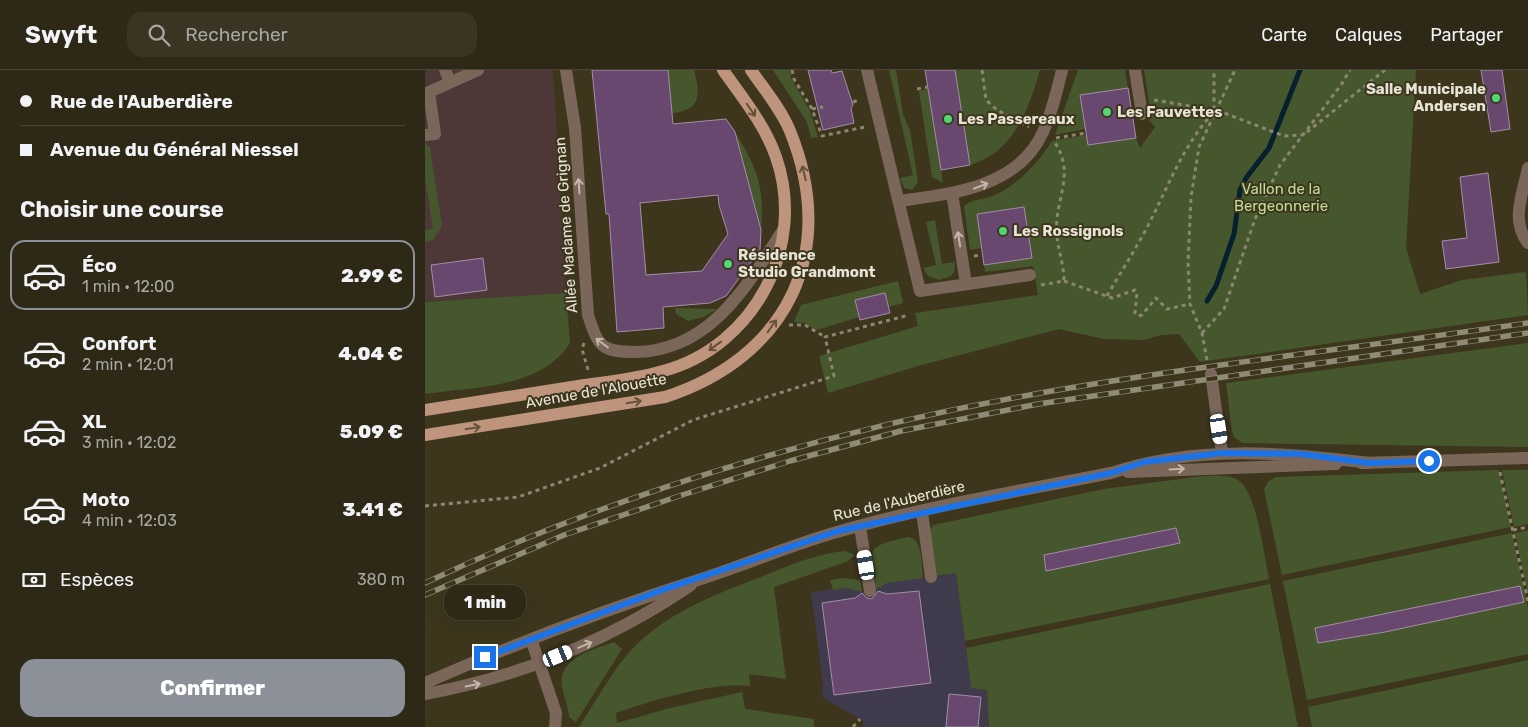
<!DOCTYPE html>
<html lang="fr">
<head>
<meta charset="utf-8">
<style>
  body { margin:0; font-family:Rubik,sans-serif; background:#3a3423; color:#f1f3f6; height:100vh; display:flex; flex-direction:column; font-size:19px; white-space:nowrap }
  * { box-sizing:border-box; margin:0 }
  p { font-size:16px; color:#a7a6a1 }
  .icon { flex:none; width:28px; height:28px; fill:none; stroke:currentColor; stroke-width:2; stroke-linecap:round; stroke-linejoin:round }
  .map { position:relative; flex:1; overflow:hidden }
  .panel { display:flex; flex-direction:column; background:#2e2816; width:425px }
  .panel>* { flex:none }
  .hud { display:grid; align-content:center; height:110px; padding:0 20px; background:#2e2816 }
  .end { position:absolute; width:22px; height:22px; margin:-11px; border:6px solid #1a73e8; background:#fff; box-shadow:0 0 0 2px #fff }
  .from { border-radius:50% }
  .bubble { position:absolute; height:35px; border-radius:15px; background:#2e2816; box-shadow:0 5px 20px #0002,0 0 0 1px #494435; font-size:16px; font-weight:800; line-height:35px; text-align:center }
  .car { position:absolute; width:15px; height:30px; margin:-15px -8px; border-radius:6px; box-shadow:0 0 4px 1px #0007; background:linear-gradient(#fff 24%,#345 0 40%,#fff 0 76%,#345 0 86%,#fff 0) }
  .hud b { display:flex; align-items:center; gap:18px; height:48px; font-size:19px }
  .hud b+b { border-top:1px solid #494435 }
  .hud i { width:12px; height:12px; background:#f1f3f6 }
  ul { padding:0; list-style:none }
  li { display:flex; align-items:center; gap:15px; height:70px; margin:0 10px 8px; padding:0 10px; border:2px solid transparent; border-radius:15px }
  li div { flex:1 }
  li b { display:block; font-size:19px }
  li em { font-style:normal; font-weight:800 }
  li.active { border-color:#8c9099 }
  li>.icon { width:45px; height:45px; stroke-width:1.5 }
  h2 { padding:0 20px; font-size:22px; line-height:60px }
  .pay { display:flex; align-items:center; gap:12px; height:55px; padding:0 20px; font-size:19px }
  .pay p { margin-inline-start:auto }
  .primary-button { display:flex; gap:10px; margin-top:auto; padding:10px 20px }
  .primary-button a { flex:1; height:58px; border-radius:15px; background:#8c9099; color:#fff; font-size:20px; font-weight:800; line-height:58px; text-align:center }
  header { display:flex; align-items:center; gap:30px; box-sizing:border-box; height:70px; padding:0 25px; background:#2e2816; border-bottom:1px solid #494435 }
  header strong { font-size:24px }
  nav { display:flex; gap:28px; margin-inline-start:auto; font-size:18px }
  .search { width:350px; height:45px; background:#3a3423; display:flex; align-items:center; gap:12px; box-sizing:border-box; padding:0 18px; border-radius:15px; color:#a7a6a1; font-size:19px }
  main { display:flex; flex:1; min-height:0 }
  .map>svg:first-child { display:block }
  .industrial { fill:#403b4c }
  .education { fill:#4d3837 }
  .green { fill:#46572e }
  .lines { fill:none; stroke-linecap:round; stroke-linejoin:round }
  .stream { stroke:#05202f; stroke-width:5 }
  .building { fill:#68486e; stroke:#a38fa7; fill-rule:evenodd }
  .path { stroke:#8b8671; stroke-width:3; stroke-dasharray:4 4; stroke-linecap:butt }
  .minor { stroke:#7b665a; stroke-width:12 }
  .major { stroke:#be947c; stroke-width:12 }
  .rail-casing { stroke:#908b77; stroke-width:5.5 }
  .rail { stroke:#3d361d; stroke-width:4; stroke-dasharray:11; stroke-linecap:butt }
  .oneway { stroke:#64523a }
  .oneway2 { stroke:#c2b8aa }
  .route { stroke:#1a73e8; stroke-width:6 }
  .poi-dot { fill:#50d674; stroke:#3d361d; stroke-width:2 }
  .labels { text-anchor:middle; stroke-width:4; stroke-linejoin:round; paint-order:stroke }
  .poi-label { font-size:15px; font-weight:bold; fill:#e8e4d5; stroke:#3d361d; text-anchor:start }
  .park-label { font-size:15px; fill:#bfde95; stroke:#3d361d }
  .street-label { font-size:15px; fill:#e8e4d5; stroke:#3d361d }
</style>
</head>
<body>
<header>
<strong>Swyft</strong>
<div class="search"><svg class="icon" aria-label="search" viewBox="0 0 24 24"><circle cx="10" cy="10" r="6"/><path d="M15 15l6 6"/></svg>Rechercher</div>
<nav><a>Carte</a><a>Calques</a><a>Partager</a></nav>
</header>
<main>
<section class="panel">
<div class="hud">
<b><i class="from"></i>Rue de l'Auberdière</b>
<b><i></i>Avenue du Général Niessel</b>
</div>
<h2>Choisir une course</h2>
<ul>
<li class="active"><svg class="icon" aria-label="car" viewBox="0 0 24 24"><path d="M5 17H2v-5l4-1 3-4h7l3 4 3 1v5h-3M9 17h6M6 11h13"/><circle cx="7" cy="17" r="2"/><circle cx="17" cy="17" r="2"/></svg><div><b>Éco</b><p>1 min · 12:00</p></div><em>2.99 €</em></li>
<li><svg class="icon" aria-label="car" viewBox="0 0 24 24"><path d="M5 17H2v-5l4-1 3-4h7l3 4 3 1v5h-3M9 17h6M6 11h13"/><circle cx="7" cy="17" r="2"/><circle cx="17" cy="17" r="2"/></svg><div><b>Confort</b><p>2 min · 12:01</p></div><em>4.04 €</em></li>
<li><svg class="icon" aria-label="car" viewBox="0 0 24 24"><path d="M5 17H2v-5l4-1 3-4h7l3 4 3 1v5h-3M9 17h6M6 11h13"/><circle cx="7" cy="17" r="2"/><circle cx="17" cy="17" r="2"/></svg><div><b>XL</b><p>3 min · 12:02</p></div><em>5.09 €</em></li>
<li><svg class="icon" aria-label="car" viewBox="0 0 24 24"><path d="M5 17H2v-5l4-1 3-4h7l3 4 3 1v5h-3M9 17h6M6 11h13"/><circle cx="7" cy="17" r="2"/><circle cx="17" cy="17" r="2"/></svg><div><b>Moto</b><p>4 min · 12:03</p></div><em>3.41 €</em></li>
</ul>
<div class="pay"><svg class="icon" aria-label="cash" viewBox="0 0 24 24"><path d="M3 7h18v10H3z"/><circle cx="12" cy="12" r="2"/></svg>Espèces<p>380 m</p></div>
<div class="primary-button"><a>Confirmer</a></div>
</section>
<div class="map">
<svg width="1103" height="657" viewBox="0 0 1103 657">
  <rect width="100%" height="100%" fill="#3d361d"/>
  <!-- industrial -->
  <path class="industrial" d="M531 503 546 618 562 620 564 657H439L438 651 397 627 398 615 386 522 421 518 437 522 449 521 462 513Z"/>
  <!-- education -->
  <path class="education" d="M0 0H128L141 223 0 232Z"/>
  <!-- green -->
  <path class="green" d="M220 0H269C280 39 266 42 231 45Z
    M348 0H365L366 8 385 41 393 67 386 68 382 52Z
    M464 0H471L478 44 485 60 493 112 487 120 479 118 475 108 488 105Z
    M530 0H615C604 39 588 83 545 95Z
    M653 0H700L703 18 655 25 660 59 630 65Z
    M719 0H991L981 178 995 224 1037 210 1101 202 1103 245 775 292 754 264 736 265 719 270 679 269 634 259 493 296 403 323 394 286 493 256 490 243 613 225 608 196 560 202 559 195 607 188 599 137 552 144 557 178 545 180 539 136C546 129 558 130 568 126 593 115 613 93 627 71L661 65 663 75 711 68 715 78 730 57 724 50 726 47Z
    M503 19 516 100 518 113 507 107 494 21Z
    M310 62C332 98 340 117 336 160Z
    M0 73 5 78 17 156 8 170 0 172V160L8 159 0 107Z
    M510 150 517 194 530 192 529 202 526 206 514 210 503 206 498 198 511 195 501 152Z
    M473 211 478 233 464 237 460 223 430 230 434 247 392 260 380 253 369 252 376 235Z
    M141 223 145 273C116 319 48 317 0 324V232Z
    M250 238 293 239 278 247 263 251 251 244Z
    M1103 273V377L817 373 809 367 807 362 801 313Z
    M1074 400 1086 457 857 505 839 420 843 412 850 407Z
    M1077 400H1103V454L1089 457Z
    M770 407C782 406 803 404 813 410 832 422 839 486 844 509L540 571 531 503 511 506 505 460 508 455 679 419Z
    M1103 460V525L1090 463Z
    M1087 463 1103 538V584L882 630 858 511Z
    M482 467C499 468 496 495 498 508L462 513 449 521C458 482 425 480 482 467Z
    M419 481 428 484 429 486 421 492 349 517 361 609 324 604 325 616C290 611 225 631 191 643L192 653 245 638 317 622 320 639 389 649V657H154C166 638 178 618 191 599 226 549 280 528 336 507 363 496 390 484 419 481Z
    M417 508 435 510 437 522 421 518 408 520 405 510Z
    M845 514 873 657H564L562 620 546 618 541 578Z
    M189 572 197 579 151 652 144 647C143 636 139 627 137 616 133 587 168 580 189 572Z
    M1103 590V657H887L883 637Z"/>
  <g class="lines">
    <!-- stream -->
    <path class="stream" d="M782 231 791 216 809 164 815 120 821 108 844 78 875 0"/>
  </g>
  <!-- building -->
  <path class="building" d="M167 0H243L248 54 301 49 310 62 336 160 335 180 301 226 285 233 238 237 239 258 192 262 184 144H181ZM293 125 294 135 303 164 277 201 221 205 215 133Z
    M383 0H406L407 3 417 1 428 35 426 38 429 53 398 60Z
    M500 0H530L545 95 516 100Z
    M1056 0H1077L1085 59 1066 62Z
    M703 18 711 68 663 75 655 25Z
    M1063 103 1074 192 1021 199 1017 171 1042 168 1035 107Z
    M599 137 607 188 559 195 552 144Z
    M58 188 62 220 10 227 6 195Z
    M460 223 465 243 435 250 430 230Z
    M751 458 755 473 621 501 619 485Z
    M1095 516 1099 532 960 562 893 573 890 558Z
    M453 521 462 524 494 521 506 613 409 625 397 533 430 528 437 523 442 528 447 529Z
    M524 624 556 627 553 657H521Z"/>
  <g class="lines">
    <!-- path -->
    <path class="path" d="M367 0 369 9 387 39 397 66 440 57
      M557 0 561 30 572 40 604 57
      M492 19 503 17
      M729 30 794 41 859 66 877 65
      M428 32 434 30
      M387 39 398 37
      M882 62 960 0
      M631 68 661 63
      M549 186 558 185
      M639 211 687 228 710 220 712 223 710 243 713 246 717 245 731 228 742 239 765 234
      M616 215 639 211C639 194 633 181 632 165 628 130 653 104 628 70
      M682 226C694 205 707 185 719 163 742 121 756 77 789 42V0
      M364 255H380L400 267
      M777 263 799 239 830 149 855 95 916 15 925 0
      M159 273 157 279 163 300
      M782 290 777 263 765 234 763 193 766 127 774 77 810 0
      M1075 402 1103 531
      M0 436 93 427 175 398 268 350 409 306 400 267 484 245
      M1088 460 1103 457
      M428 657 435 649"/>
    <!-- minor -->
    <path class="minor" d="M20 0 25 12
      M141 0 150 58 163 245C173 276 176 282 210 282 285 281 322 216 358 160
      M442 0 495 221 605 205
      M710 0 717 44
      M0 65 10 64 4 22 53 0
      M1103 98C1098 123 1085 151 1103 173
      M527 123 541 214
      M474 131C526 124 593 118 618 62 627 42 632 21 637 0
      M786 304 797 383
      M936 393 1103 388
      M703 402 911 394
      M497 442 506 507
      M435 456 445 521
      M106 569 131 643 130 657
      M0 613C91 573 182 539 276 509 322 494 366 475 412 462 501 436 595 421 686 403 770 375 858 382 944 393
      M0 624C98 606 184 571 266 515"/>
    <!-- major -->
    <path class="major" d="M0 340C51 332 102 324 153 316 181 312 211 309 238 301 330 276 382 176 351 87 340 55 317 27 298 0
      M0 365 240 327C363 287 414 182 365 61 356 39 339 19 326 0"/>
    <!-- rail casing -->
    <g class="rail-casing">
      <path id="rail" d="M0 513C187 424 407 360 610 324 774 295 939 277 1103 253
        M0 525 139 465 254 426 365 391 476 361 613 334 1103 263"/>
    </g>
    <!-- rail -->
    <use href="#rail" class="rail"/>
  </g>
  <!-- one-way arrows -->
  <defs><path id="oneway-shaft" d="M-6 0H5M1.5-3L5.5 0L1.5 3" fill="none" stroke-width="1.6" stroke-linecap="round" stroke-linejoin="round" transform="scale(1.25)"/></defs>
  <g class="oneway">
    <use href="#oneway-shaft" transform="translate(326 40) rotate(56)"/>
    <use href="#oneway-shaft" transform="translate(379 103) rotate(-103)"/>
    <use href="#oneway-shaft" transform="translate(347 256) rotate(-55)"/>
    <use href="#oneway-shaft" transform="translate(290 276) rotate(144)"/>
    <use href="#oneway-shaft" transform="translate(209 332) rotate(-9)"/>
    <use href="#oneway-shaft" transform="translate(48 358) rotate(-9)"/>
  </g>
  <g class="oneway2">
    <use href="#oneway-shaft" transform="translate(154 116) rotate(-94)"/>
    <use href="#oneway-shaft" transform="translate(556 116) rotate(-21)"/>
    <use href="#oneway-shaft" transform="translate(534 169) rotate(-99)"/>
    <use href="#oneway-shaft" transform="translate(177 273) rotate(-143)"/>
    <use href="#oneway-shaft" transform="translate(752 399) rotate(-3)"/>
    <use href="#oneway-shaft" transform="translate(160 575) rotate(-22)"/>
    <use href="#oneway-shaft" transform="translate(48 615) rotate(-12)"/>
  </g>
  <g class="lines">
    <!-- route -->
    <path class="route" d="M60 587 237 520 413 461 686 403 719 392 797 383 876 384 944 393 1004 391"/>
  </g>
  <!-- markers -->
  <g class="poi-dot">
    <circle cx="1071" cy="28" r="5"/>
    <circle cx="682" cy="42" r="5"/>
    <circle cx="523" cy="49" r="5"/>
    <circle cx="578" cy="161" r="5"/>
    <circle cx="303" cy="194" r="5"/>
  </g>
  <g class="labels">
    <!-- poi labels -->
    <g class="poi-label">
      <text x="1061" y="24" text-anchor="end">Salle Municipale<tspan x="1061" dy="17">Andersen</tspan></text>
      <text x="692" y="47">Les Fauvettes</text>
      <text x="533" y="54">Les Passereaux</text>
      <text x="588" y="166">Les Rossignols</text>
      <text x="313" y="190">Résidence<tspan x="313" dy="17">Studio Grandmont</tspan></text>
    </g>
    <!-- park labels -->
    <g class="park-label">
      <text x="856" y="124">Vallon de la<tspan x="856" dy="17">Bergeonnerie</tspan></text>
    </g>
    <!-- street labels -->
    <g class="street-label">
      <text transform="translate(141 155) rotate(-94)" y="5">Allée Madame de Grignan</text>
      <text transform="translate(171 321) rotate(-10)" y="5">Avenue de l'Alouette</text>
      <text transform="translate(474 431) rotate(-13)" y="5">Rue de l'Auberdière</text>
    </g>
  </g>
</svg>
<i class="end from" style="left:1004px;top:391px"></i>
<i class="end" style="left:60px;top:587px"></i>
<div class="bubble" style="left:19px;top:515px;width:82px">1 min</div>
<i class="car" style="left:794px;top:359px;rotate:171deg"></i>
<i class="car" style="left:441px;top:495px;rotate:351deg"></i>
<i class="car" style="left:133px;top:586px;rotate:68deg"></i>
</div>
</main>
</body>
</html>
